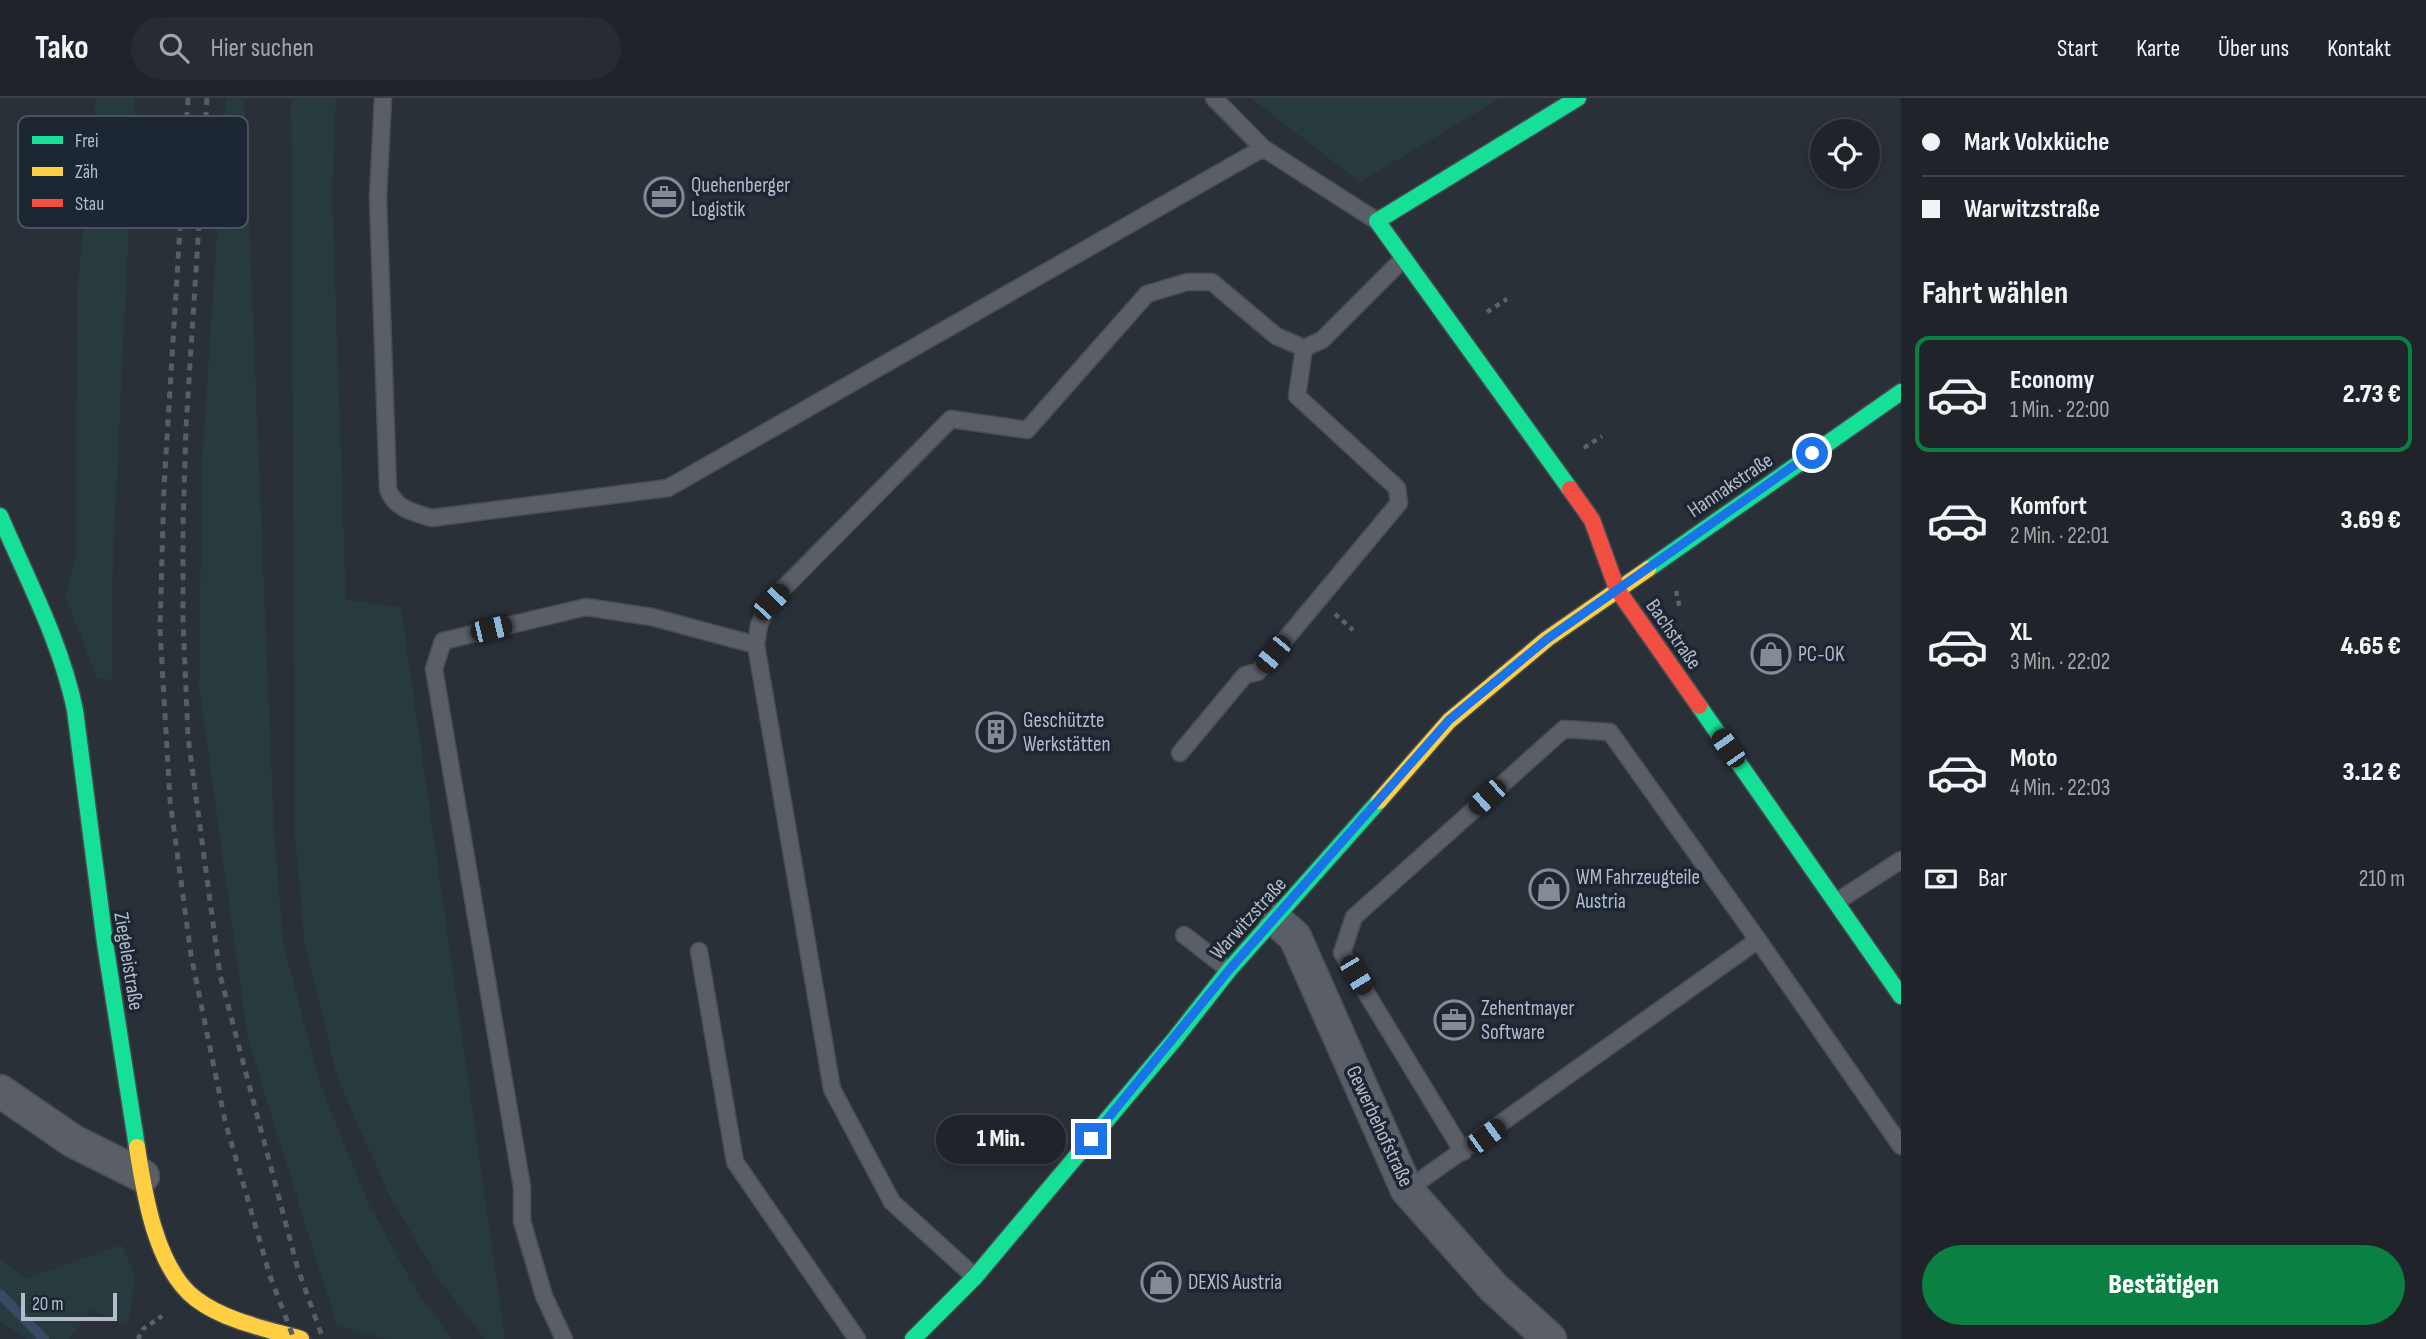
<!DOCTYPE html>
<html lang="de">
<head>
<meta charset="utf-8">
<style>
  body { margin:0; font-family:"Sofia Sans Condensed",sans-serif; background:#282c32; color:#f1f3f6; height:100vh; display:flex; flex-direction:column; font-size:26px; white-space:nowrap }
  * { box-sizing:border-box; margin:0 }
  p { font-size:23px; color:#a2a4a8 }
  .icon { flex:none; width:38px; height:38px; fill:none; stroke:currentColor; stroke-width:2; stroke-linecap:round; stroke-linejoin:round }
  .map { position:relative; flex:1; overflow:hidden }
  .details { display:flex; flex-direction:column; background:#20242a; width:525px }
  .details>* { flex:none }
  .top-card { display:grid; align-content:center; height:154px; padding:0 21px; background:#20242a }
  .buttons { position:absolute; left:1810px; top:21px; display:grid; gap:14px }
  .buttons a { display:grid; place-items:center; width:70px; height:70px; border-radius:50%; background:#20242a; box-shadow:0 4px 10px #0003,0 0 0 2px #3d4147; font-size:35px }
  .scale { position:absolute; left:21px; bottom:18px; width:96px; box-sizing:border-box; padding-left:7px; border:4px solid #b4bcc9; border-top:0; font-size:19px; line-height:24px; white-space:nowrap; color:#b4bcc9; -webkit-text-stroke:5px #1d2633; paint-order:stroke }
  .end { position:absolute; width:32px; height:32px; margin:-16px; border:9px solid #1a73e8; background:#fff; box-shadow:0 0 0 4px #fff }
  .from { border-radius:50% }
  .bubble { position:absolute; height:49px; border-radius:24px; background:#20242a; box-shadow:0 4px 10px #0003,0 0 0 2px #3d4147; font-size:23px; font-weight:800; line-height:49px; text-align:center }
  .car { position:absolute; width:21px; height:42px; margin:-21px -10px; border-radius:9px; box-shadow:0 0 5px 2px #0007; background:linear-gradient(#222 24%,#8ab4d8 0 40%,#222 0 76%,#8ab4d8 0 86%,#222 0) }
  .top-card b { display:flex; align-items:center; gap:24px; height:66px; font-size:26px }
  .top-card b+b { border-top:2px solid #3d4147 }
  .top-card i { width:18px; height:18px; background:#f1f3f6 }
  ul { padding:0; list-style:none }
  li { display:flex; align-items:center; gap:21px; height:116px; margin:0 14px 10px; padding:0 7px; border:4px solid transparent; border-radius:14px }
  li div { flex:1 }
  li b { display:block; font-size:26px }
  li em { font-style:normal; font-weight:800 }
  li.on { border-color:#0b8043 }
  li>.icon { width:63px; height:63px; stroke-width:1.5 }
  h2 { padding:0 21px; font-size:32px; line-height:84px }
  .pay { display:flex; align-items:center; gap:18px; height:77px; padding:0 21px; font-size:26px }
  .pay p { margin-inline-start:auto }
  .action { display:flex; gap:14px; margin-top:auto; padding:14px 21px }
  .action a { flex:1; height:80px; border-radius:42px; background:#0b8043; color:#fff; font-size:28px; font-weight:800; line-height:80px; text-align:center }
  header { display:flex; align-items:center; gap:42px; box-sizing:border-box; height:98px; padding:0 35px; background:#20242a; border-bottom:2px solid #3d4147 }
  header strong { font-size:33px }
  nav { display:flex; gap:38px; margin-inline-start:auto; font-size:24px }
  .search { width:490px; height:63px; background:#282c32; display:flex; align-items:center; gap:18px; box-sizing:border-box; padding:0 24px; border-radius:38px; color:#a2a4a8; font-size:26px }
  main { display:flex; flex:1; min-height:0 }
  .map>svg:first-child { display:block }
  .green { fill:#273a3e }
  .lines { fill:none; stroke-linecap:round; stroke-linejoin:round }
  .stream { stroke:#384963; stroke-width:10 }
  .lane-casing { stroke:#484c53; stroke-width:19 }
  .street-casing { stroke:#484c53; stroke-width:35 }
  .fast-casing { stroke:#484c53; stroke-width:19 }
  .slow-casing { stroke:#484c53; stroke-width:19 }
  .jam-casing { stroke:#484c53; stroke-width:19 }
  .path { stroke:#5d636a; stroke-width:4.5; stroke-dasharray:5 5; stroke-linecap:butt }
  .lane { stroke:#5a5e66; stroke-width:16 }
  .street { stroke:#5a5e66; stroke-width:32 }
  .fast { stroke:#16e098; stroke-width:16 }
  .slow { stroke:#ffcf43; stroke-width:16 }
  .jam { stroke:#f24e42; stroke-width:16 }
  .rail { stroke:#595d64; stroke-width:5; stroke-dasharray:7 7; stroke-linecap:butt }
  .route { stroke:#1a73e8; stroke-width:9 }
  .labels { text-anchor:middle; stroke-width:7; stroke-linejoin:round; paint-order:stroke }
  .poi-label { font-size:21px; fill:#b4bcc9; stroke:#1d2633; text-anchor:start }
  .street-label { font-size:21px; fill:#b4bcc9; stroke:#1d2633 }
  .key { fill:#1d2633; stroke:#4a5360; stroke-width:2 }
  .key-label { font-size:19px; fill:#b4bcc9 }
</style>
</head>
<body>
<header>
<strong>Tako</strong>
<div class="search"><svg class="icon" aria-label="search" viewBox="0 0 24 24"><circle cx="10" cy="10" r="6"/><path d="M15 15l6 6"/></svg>Hier suchen</div>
<nav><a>Start</a><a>Karte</a><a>Über uns</a><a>Kontakt</a></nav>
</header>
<main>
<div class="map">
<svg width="1901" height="1241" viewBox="0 0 1901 1241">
  <rect width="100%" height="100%" fill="#2a3038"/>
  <!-- green -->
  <path class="green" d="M96 0H135L113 460 112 582 97 580 65 498 76 460 77 196Z
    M226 0H244L274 734 283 843 319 983 368 1105 418 1195 452 1241H386L337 1228 248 942 199 588 202 364Z
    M291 0H336L332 94 346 502 401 509 505 1241H485L441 1185 389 1097 337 979 304 841 295 737Z
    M1250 0H1501L1360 84Z
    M122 1147 135 1177 129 1223 122 1226 92 1211 69 1241H27L0 1224V1161L27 1180Z"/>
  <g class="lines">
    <!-- stream -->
    <path class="stream" d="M0 1196 44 1241"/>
    <!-- lane casing -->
    <g class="lane-casing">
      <path id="lane" d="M383 0 378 100 388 391C395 411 413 414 431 420L668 390 1263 50
        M1214 0 1263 50 1377 123
        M1180 655 1245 577 1258 574 1399 405 1397 390 1297 298 1304 250
        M1836 804 1901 762
        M1184 837 1229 872
        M699 853 735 1064 857 1241
        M1463 1054 1342 855 1354 819 1564 631 1610 634 1758 842 1901 1048
        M1407 1092 1758 842
        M975 1179 892 1104 832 991 756 547 759 527 770 504 951 321 1027 332 1147 196 1187 184H1212L1276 238 1304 250 1322 242 1404 160
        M564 1241 544 1198 522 1123V1089L434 571 443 543 586 509 652 519 756 547"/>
    </g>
    <!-- street casing -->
    <g class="street-casing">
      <path id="street" d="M1275 821 1295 839 1407 1092 1493 1189 1550 1241
        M0 993 73 1043 143 1078"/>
    </g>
    <!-- fast casing -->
    <g class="fast-casing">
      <path id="fast" d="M1570 391 1377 123 1578 0
        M0 418C27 481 61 544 75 612L105 845 137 1049
        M1648 471 1901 294
        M1699 608 1901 898
        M913 1241 975 1179 1174 942 1229 872 1379 703"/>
    </g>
    <!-- slow casing -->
    <g class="slow-casing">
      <path id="slow" d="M1379 703 1449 623 1547 541 1648 471
        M137 1049C144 1095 156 1171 196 1201 225 1223 267 1231 301 1241"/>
    </g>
    <!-- jam casing -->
    <g class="jam-casing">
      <path id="jam" d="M1570 391 1592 422 1617 491 1699 608"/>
    </g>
    <!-- path -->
    <path class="path" d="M1487 214 1507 201
      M1584 350 1602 338
      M1676 493 1680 511
      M1335 516 1353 532
      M138 1241 143 1231 162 1218"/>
    <!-- lane -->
    <use href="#lane" class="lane"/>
    <!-- street -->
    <use href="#street" class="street"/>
    <!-- fast -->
    <use href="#fast" class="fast"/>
    <!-- slow -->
    <use href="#slow" class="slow"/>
    <!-- jam -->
    <use href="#jam" class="jam"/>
    <!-- rail -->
    <path class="rail" d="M188 0 164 389 160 531 170 702 191 857 225 1023 270 1178 294 1241
      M207 0 186 329 183 428V523L188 639 220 877 297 1168 323 1241"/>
  </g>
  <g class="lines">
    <!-- route -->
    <path class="route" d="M1091 1041 1229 872 1449 622 1547 541 1812 355"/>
  </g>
  <!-- icons -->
  <defs>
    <g id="office-ring" transform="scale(2.0125)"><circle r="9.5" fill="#1d2633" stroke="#848b96" stroke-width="1.5"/><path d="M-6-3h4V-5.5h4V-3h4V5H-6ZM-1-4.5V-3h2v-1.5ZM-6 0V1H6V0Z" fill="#848b96"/></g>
    <g id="shop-ring" transform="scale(2.0125)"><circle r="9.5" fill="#1d2633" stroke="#848b96" stroke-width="1.5"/><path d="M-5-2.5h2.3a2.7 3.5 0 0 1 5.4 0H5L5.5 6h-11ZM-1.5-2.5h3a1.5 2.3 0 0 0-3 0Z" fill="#848b96"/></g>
    <g id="building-ring" transform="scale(2.0125)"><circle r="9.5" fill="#1d2633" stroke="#848b96" stroke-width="1.5"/><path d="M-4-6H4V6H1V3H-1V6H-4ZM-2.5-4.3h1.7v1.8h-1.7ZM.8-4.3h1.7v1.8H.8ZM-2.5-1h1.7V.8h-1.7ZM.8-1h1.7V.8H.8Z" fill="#848b96"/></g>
  </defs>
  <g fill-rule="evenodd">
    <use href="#office-ring" x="664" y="99"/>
    <use href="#shop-ring" x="1771" y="556"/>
    <use href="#building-ring" x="996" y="634"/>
    <use href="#shop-ring" x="1549" y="791"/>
    <use href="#office-ring" x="1454" y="922"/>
    <use href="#shop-ring" x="1161" y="1184"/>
  </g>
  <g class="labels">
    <!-- poi labels -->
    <g class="poi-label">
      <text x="691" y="94">Quehenberger<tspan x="691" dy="24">Logistik</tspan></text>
      <text x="1798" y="563">PC-OK</text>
      <text x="1023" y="629">Geschützte<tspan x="1023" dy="24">Werkstätten</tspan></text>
      <text x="1576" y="786">WM Fahrzeugteile<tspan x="1576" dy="24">Austria</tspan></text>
      <text x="1481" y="917">Zehentmayer<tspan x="1481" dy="24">Software</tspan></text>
      <text x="1188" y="1191">DEXIS Austria</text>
    </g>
    <!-- street labels -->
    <g class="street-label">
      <text transform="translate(1730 387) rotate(-34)" y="7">Hannakstraße</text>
      <text transform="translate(1674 536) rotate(55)" y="7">Bachstraße</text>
      <text transform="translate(1248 820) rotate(-48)" y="7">Warwitzstraße</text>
      <text transform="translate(129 863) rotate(81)" y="7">Ziegeleistraße</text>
      <text transform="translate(1380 1028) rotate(65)" y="7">Gewerbehofstraße</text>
    </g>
  </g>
  <!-- legend -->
  <rect x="18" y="18" width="230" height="112" rx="10" class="key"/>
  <rect x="32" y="38" width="31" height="8" fill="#16e098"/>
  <rect x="32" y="69" width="31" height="9" fill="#ffcf43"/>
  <rect x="32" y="101" width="31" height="8" fill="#f24e42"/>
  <g class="key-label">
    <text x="75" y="49">Frei</text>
    <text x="75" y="80">Zäh</text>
    <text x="75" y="112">Stau</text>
  </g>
</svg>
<div class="buttons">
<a><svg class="icon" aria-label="locate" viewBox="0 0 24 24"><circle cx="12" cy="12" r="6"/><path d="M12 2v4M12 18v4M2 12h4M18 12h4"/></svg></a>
</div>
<div class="scale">20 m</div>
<i class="end from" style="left:1812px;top:355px"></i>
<i class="end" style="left:1091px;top:1041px"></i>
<div class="bubble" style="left:936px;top:1017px;width:130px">1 Min.</div>
<i class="car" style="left:771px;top:504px;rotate:44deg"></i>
<i class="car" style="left:491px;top:531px;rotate:77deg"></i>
<i class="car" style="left:1273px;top:556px;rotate:220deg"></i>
<i class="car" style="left:1728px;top:650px;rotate:325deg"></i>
<i class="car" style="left:1487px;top:699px;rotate:228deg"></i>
<i class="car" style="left:1356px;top:877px;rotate:149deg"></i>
<i class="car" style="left:1486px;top:1038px;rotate:54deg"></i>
</div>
<section class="details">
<div class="top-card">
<b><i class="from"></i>Mark Volxküche</b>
<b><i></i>Warwitzstraße</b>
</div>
<h2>Fahrt wählen</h2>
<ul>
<li class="on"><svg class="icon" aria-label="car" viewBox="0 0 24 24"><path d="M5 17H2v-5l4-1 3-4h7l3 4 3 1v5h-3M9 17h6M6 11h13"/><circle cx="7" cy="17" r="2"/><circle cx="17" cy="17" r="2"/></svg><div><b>Economy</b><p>1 Min. · 22:00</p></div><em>2.73 €</em></li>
<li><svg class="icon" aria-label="car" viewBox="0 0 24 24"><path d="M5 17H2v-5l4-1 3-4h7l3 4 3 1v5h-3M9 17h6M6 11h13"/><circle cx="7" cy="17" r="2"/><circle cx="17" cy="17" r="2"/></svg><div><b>Komfort</b><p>2 Min. · 22:01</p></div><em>3.69 €</em></li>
<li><svg class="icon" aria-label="car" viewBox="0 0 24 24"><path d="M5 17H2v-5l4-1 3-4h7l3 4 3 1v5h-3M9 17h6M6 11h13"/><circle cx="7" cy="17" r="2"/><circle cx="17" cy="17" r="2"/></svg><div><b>XL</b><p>3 Min. · 22:02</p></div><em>4.65 €</em></li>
<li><svg class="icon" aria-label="car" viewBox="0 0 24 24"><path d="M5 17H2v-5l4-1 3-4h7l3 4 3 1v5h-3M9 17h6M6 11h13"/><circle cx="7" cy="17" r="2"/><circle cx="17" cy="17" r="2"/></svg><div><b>Moto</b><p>4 Min. · 22:03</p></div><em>3.12 €</em></li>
</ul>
<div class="pay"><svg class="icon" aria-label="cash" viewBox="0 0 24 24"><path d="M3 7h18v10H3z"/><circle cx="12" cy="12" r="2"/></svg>Bar<p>210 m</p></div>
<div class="action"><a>Bestätigen</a></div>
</section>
</main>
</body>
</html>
